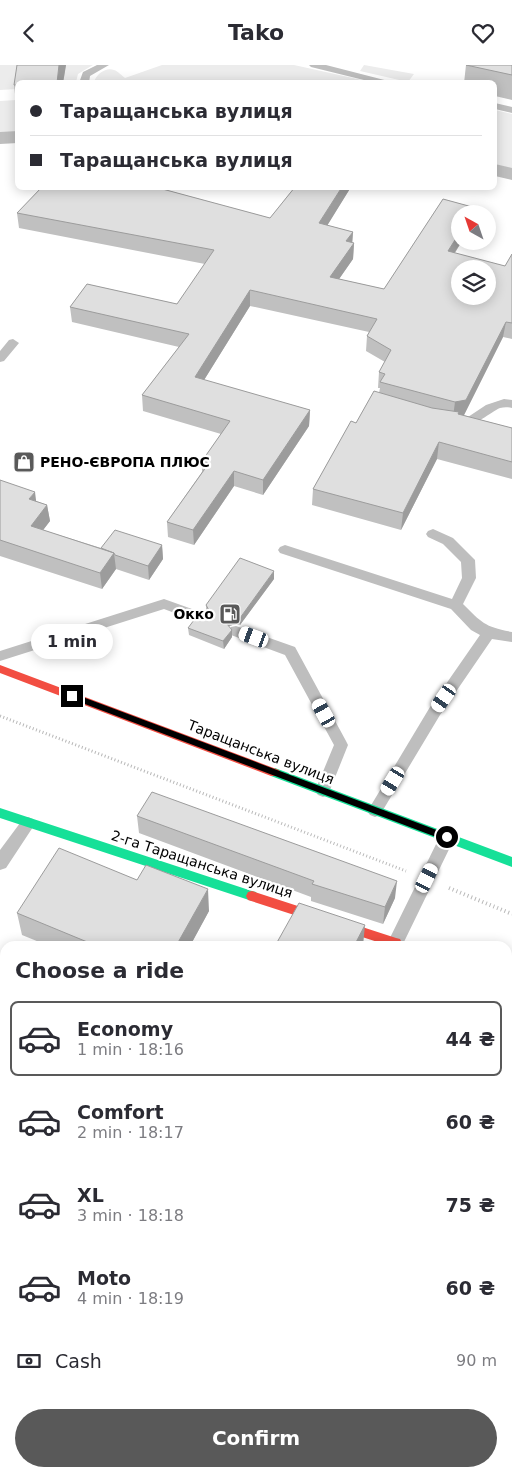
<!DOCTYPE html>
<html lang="en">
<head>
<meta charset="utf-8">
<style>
  body { margin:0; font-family:"DejaVu Sans",sans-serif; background:#f7f7f7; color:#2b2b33; height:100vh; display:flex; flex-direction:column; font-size:19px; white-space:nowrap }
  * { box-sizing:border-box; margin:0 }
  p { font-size:16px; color:#7c7c81 }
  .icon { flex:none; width:28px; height:28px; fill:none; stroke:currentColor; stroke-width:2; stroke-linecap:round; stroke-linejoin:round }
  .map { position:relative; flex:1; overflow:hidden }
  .side { position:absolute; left:0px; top:876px; width:512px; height:536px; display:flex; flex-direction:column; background:#fff; border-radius:15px 15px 0 0; box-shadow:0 2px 12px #0003 }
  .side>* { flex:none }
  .guide { position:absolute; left:15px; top:15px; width:482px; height:110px; border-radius:8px; box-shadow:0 2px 12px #0003; display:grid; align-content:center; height:110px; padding:0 15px; background:#fff }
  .needle { width:32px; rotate:320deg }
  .controls { position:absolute; left:451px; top:140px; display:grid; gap:10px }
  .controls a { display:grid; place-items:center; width:45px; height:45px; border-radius:50%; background:#fff; box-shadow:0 2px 12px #0003; font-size:25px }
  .end { position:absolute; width:22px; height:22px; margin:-11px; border:6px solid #000; background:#fff; box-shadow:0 0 0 2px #fff }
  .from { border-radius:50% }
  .bubble { position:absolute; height:35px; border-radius:18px; background:#fff; box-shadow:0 2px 12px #0003; font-size:16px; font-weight:600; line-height:35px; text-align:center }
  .car { position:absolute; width:15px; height:30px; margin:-15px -8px; border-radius:6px; box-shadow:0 0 4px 1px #0007; background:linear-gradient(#fff 24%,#345 0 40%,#fff 0 76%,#345 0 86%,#fff 0) }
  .guide b { display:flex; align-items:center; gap:18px; height:48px; font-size:19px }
  .guide b+b { border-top:1px solid #e1e1e2 }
  .guide i { width:12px; height:12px; background:#2b2b33 }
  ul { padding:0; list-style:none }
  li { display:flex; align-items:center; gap:15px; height:75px; margin:0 10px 8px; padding:0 5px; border:2px solid transparent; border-radius:8px }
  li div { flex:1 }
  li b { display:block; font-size:19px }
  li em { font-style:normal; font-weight:600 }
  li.active { border-color:#595959 }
  li>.icon { width:45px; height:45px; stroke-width:1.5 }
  h2 { padding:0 15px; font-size:22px; line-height:60px }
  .pay { display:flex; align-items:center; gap:12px; height:55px; padding:0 15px; font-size:19px }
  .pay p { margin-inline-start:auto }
  .primary-button { display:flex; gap:10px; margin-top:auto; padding:10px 15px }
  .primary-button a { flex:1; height:58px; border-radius:30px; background:#595959; color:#fff; font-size:20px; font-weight:600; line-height:58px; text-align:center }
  header { display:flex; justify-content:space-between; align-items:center; height:65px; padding:0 15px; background:#fff; font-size:22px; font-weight:600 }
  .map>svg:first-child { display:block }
  .green { fill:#ececec }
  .water { fill:#bfbfbf }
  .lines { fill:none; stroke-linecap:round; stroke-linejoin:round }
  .path-far1 { stroke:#b9b9b9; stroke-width:3; stroke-dasharray:1 2.5; stroke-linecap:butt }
  .path { stroke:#b9b9b9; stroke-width:4; stroke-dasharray:1 3; stroke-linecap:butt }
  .lane { fill:#bebebe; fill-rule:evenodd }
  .street { fill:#bebebe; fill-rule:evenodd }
  .fast { fill:#16e098; fill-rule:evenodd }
  .jam { fill:#f24e42; fill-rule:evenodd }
  .wall { fill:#c0c0c0; fill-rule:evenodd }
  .shaded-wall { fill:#9c9c9c }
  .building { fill:#dfdfdf; stroke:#9c9c9c; fill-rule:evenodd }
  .route { fill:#000 }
  .labels { text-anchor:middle; stroke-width:4.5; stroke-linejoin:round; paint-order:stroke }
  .poi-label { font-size:14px; font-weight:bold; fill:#000; stroke:#fff; text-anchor:start }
  .street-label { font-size:14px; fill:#000; stroke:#fff }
</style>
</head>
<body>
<header><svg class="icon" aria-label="back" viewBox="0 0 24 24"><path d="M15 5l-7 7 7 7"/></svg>Tako<svg class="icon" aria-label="heart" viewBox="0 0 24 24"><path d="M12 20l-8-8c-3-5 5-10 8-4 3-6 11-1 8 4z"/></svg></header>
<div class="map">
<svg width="512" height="1412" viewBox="0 0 512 1412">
  <rect width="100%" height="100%" fill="#fff"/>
  <!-- green -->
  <path class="green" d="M0 0H25L18 18 17 24 0 25Z
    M66 0H93L78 9 76 17H63Z
    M162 0H294L371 17H94C96 10 105 2 114 5 118 6 122 11 125 13Z
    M364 0 414 9 408 17 360 6Z
    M17 35V68L0 69V36Z
    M495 45 512 49V104L495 99Z"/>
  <!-- water -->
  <path class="water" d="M512 1170V1412H402L404 1408H508V1179Z"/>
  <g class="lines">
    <!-- path-far1 -->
    <path class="path-far1" d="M0 651 406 806"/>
    <!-- path -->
    <path class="path" d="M449 823 512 849
      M183 1408 191 1412"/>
    <!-- lane -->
    <path class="lane" d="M97 0H109L90 11 89 18H79L83 7Z
      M309 0H326L396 18H376L311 2Z
      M495 38 512 42V48L495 44Z
      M13 274 19 278 4 296 0 297V286L9 275Z
      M504 334 512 335V343C508 342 504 342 500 343 488 348 464 372 452 358L454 355 468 352 486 340Z
      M433 464 453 473 475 495 476 513 463 539C482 558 485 562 512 567V577L492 574 440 650 380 750 375 752 370 750 367 746 370 742 430 642 480 570 471 565 451 544 280 488 278 485 280 482 285 480 452 534 462 513 461 497 443 479 428 472 426 469 428 466Z
      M164 534 206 549 208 553 206 557 201 558 164 544 0 596V586Z
      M236 561 295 582 346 676 348 680 328 730 323 732 318 730 315 726 334 680 285 590 231 570 229 566 231 562Z
      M28 752 33 754 36 758 33 762 6 803 0 805V785L23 754Z
      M447 766 452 767 455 772 402 881H386L442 767Z
      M51 1408H72L71 1412H49Z"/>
    <!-- street -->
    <path class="street" d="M18 66V78L0 79V67Z
      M495 99 512 103V115L495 111Z"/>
    <!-- fast -->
    <path class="fast" d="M275 703 512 792V802L271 711 269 708 271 705Z
      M0 743 252 826 256 827 258 831 256 835 252 836 0 753Z"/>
    <!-- jam -->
    <path class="jam" d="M0 600 279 705 281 708 279 711H271L0 608Z
      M252 826 396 873 400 874 402 878 401 881H390L248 835 246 831 248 827Z"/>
  </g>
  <!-- wall -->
  <path class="wall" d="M17 0H66L63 18H18L17 47 14 20Z
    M466 0H512V35L495 31V18H464Z
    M42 122H155L270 153 295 122H351L327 160 353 167 352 178H354L353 194 339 214 384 224 443 134 476 143 475 149H460V176H462L455 188 505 201 512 189V274L503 272 464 350H463L512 363V414L437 394 401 465 312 440 313 424 351 356 356 358 374 326 379 328 380 323H378L379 307 385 297 366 286 367 271 369 267 250 241 204 315 310 345 309 361 263 430 234 421 194 480 168 472 167 457 202 407V396L221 369 143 346 142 330 179 282 72 257 70 242 87 219 177 239 205 199 19 163 17 148ZM460 204H488V231H460Z
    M0 415 36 436 47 440 50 456 43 465 101 483 162 480 163 494 149 515 116 504 102 524 0 491Z
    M274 514 240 560 236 559 229 561 232 572 224 584 189 570 188 563 201 552 207 550 208 549 206 547V540Z
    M137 751 395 833 383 859 311 836V832L139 768Z
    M209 846 190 881H49L22 870 17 848Z"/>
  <!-- shaded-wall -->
  <path class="shaded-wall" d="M59 0H66L63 18H57Z
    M342 122H351L319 174V158Z
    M353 167 352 181 354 178 353 194 330 227V212L346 176Z
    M460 167V176H462L446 201 448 186Z
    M250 225V241L196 328 195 312Z
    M506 257 503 272 464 350 453 352 455 337Z
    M310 345 309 361 263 430V415Z
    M439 377 437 394 401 465 403 448Z
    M234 406V421L194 480 193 465Z
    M35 427 37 443 29 434Z
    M47 440 50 456 34 477 31 461Z
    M162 480 163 494 149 515 148 501Z
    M114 488 116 504 102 524 100 508Z
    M274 506V514L240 560V553Z
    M236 552V559L229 561 227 567V559L229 554Z
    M232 565V572L224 584 223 576Z
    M397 816 395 833 383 859 385 842Z
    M208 824 209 846 190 881H176Z
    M365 860 363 881H354Z
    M512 939V943L508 954V950Z"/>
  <!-- building -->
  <path class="building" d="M17 0H59L57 18H18V20H14Z
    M466 0H512V10Z
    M42 122H155L270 153 295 122H342L319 158 353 167 346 176 354 178 330 212 384 224 443 134 476 143 472 149H460V167L448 186 505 201 512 189V258L506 257 466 335 455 337 380 317 385 309 379 307 391 285 367 271 377 254 250 225 195 312 310 345 263 415 234 406 193 465 167 457 209 398 202 396 230 356 142 330 189 269 70 242 87 219 177 239 214 185 17 148ZM460 204H488V231H460Z
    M374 326 432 343 459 347 458 349 512 363V397L439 377 403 448 313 424 351 356 356 358Z
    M0 415 35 427 29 434 47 440 31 461 114 488 100 508 0 475Z
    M115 465 162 480 148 501 115 490 114 488 101 483Z
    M240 493 274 506 240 553 236 552 229 554 227 559 232 565 223 576 188 563 197 551 201 552 207 550 209 545 206 540Z
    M152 727 397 816 385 842 312 819 314 816 137 751Z
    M59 783 137 815 146 800 208 824 176 881H97L17 848Z
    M299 838 365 860 354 881H275Z
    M508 914 512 916V939L508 950Z"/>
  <!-- route -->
  <path class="route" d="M72 628 450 770 451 772 450 775H444L69 633V629Z"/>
  <!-- icons -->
  <defs>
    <g id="shop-square" transform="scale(1.125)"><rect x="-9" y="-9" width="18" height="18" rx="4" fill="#595959" stroke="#fff"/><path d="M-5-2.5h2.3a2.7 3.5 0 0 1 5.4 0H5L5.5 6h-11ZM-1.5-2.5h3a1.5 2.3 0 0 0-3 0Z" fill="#fff"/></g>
    <g id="fuel-square" transform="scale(1.125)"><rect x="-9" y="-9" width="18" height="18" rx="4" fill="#595959" stroke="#fff"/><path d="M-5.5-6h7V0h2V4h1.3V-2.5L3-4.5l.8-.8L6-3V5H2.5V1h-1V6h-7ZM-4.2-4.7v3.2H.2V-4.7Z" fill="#fff"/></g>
  </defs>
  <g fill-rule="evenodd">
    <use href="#shop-square" x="24" y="397"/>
    <use href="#fuel-square" x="230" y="549"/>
  </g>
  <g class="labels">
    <!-- poi labels -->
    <g class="poi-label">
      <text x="40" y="402">РЕНО-ЄВРОПА ПЛЮС</text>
      <text x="214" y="554" text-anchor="end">Окко</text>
    </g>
    <!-- street labels -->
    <g class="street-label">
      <text transform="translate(261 687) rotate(21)" y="5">Таращанська вулиця</text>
      <text transform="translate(202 799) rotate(18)" y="5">2-га Таращанська вулиця</text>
    </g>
  </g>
</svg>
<div class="controls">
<a><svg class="needle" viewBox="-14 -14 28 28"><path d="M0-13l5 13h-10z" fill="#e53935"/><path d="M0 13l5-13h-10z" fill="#7c7c81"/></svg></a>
<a><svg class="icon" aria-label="layers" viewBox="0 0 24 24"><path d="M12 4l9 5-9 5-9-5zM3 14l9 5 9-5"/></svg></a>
</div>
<i class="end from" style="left:447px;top:772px"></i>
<i class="end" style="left:72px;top:631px"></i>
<div class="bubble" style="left:31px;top:559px;width:82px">1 min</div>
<i class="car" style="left:254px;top:572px;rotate:290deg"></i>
<i class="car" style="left:444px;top:633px;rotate:215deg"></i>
<i class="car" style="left:324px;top:648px;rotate:331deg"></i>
<i class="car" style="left:393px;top:716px;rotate:211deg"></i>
<i class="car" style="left:427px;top:813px;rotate:26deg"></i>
<div class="guide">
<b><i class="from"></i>Таращанська вулиця</b>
<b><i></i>Таращанська вулиця</b>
</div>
<section class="side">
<h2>Choose a ride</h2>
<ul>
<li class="active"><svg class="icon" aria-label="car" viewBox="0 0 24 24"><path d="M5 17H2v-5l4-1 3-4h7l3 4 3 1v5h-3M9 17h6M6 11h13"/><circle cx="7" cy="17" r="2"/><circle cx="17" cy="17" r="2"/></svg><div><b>Economy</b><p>1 min · 18:16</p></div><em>44 ₴</em></li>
<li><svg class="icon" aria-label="car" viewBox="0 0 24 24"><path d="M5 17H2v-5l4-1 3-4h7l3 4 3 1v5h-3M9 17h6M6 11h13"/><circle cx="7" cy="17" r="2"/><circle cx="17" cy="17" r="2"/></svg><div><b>Comfort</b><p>2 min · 18:17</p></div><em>60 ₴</em></li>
<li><svg class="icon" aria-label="car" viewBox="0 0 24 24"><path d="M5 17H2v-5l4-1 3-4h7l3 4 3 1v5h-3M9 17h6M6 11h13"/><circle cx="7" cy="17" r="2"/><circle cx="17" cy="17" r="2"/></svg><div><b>XL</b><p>3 min · 18:18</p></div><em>75 ₴</em></li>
<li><svg class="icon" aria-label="car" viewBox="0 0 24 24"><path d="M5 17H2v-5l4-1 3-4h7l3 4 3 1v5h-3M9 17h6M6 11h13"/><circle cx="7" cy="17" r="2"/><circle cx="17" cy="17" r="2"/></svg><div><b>Moto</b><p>4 min · 18:19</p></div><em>60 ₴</em></li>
</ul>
<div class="pay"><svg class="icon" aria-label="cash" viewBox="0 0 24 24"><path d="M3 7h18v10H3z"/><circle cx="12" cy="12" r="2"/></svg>Cash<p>90 m</p></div>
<div class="primary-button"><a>Confirm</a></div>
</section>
</div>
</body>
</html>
